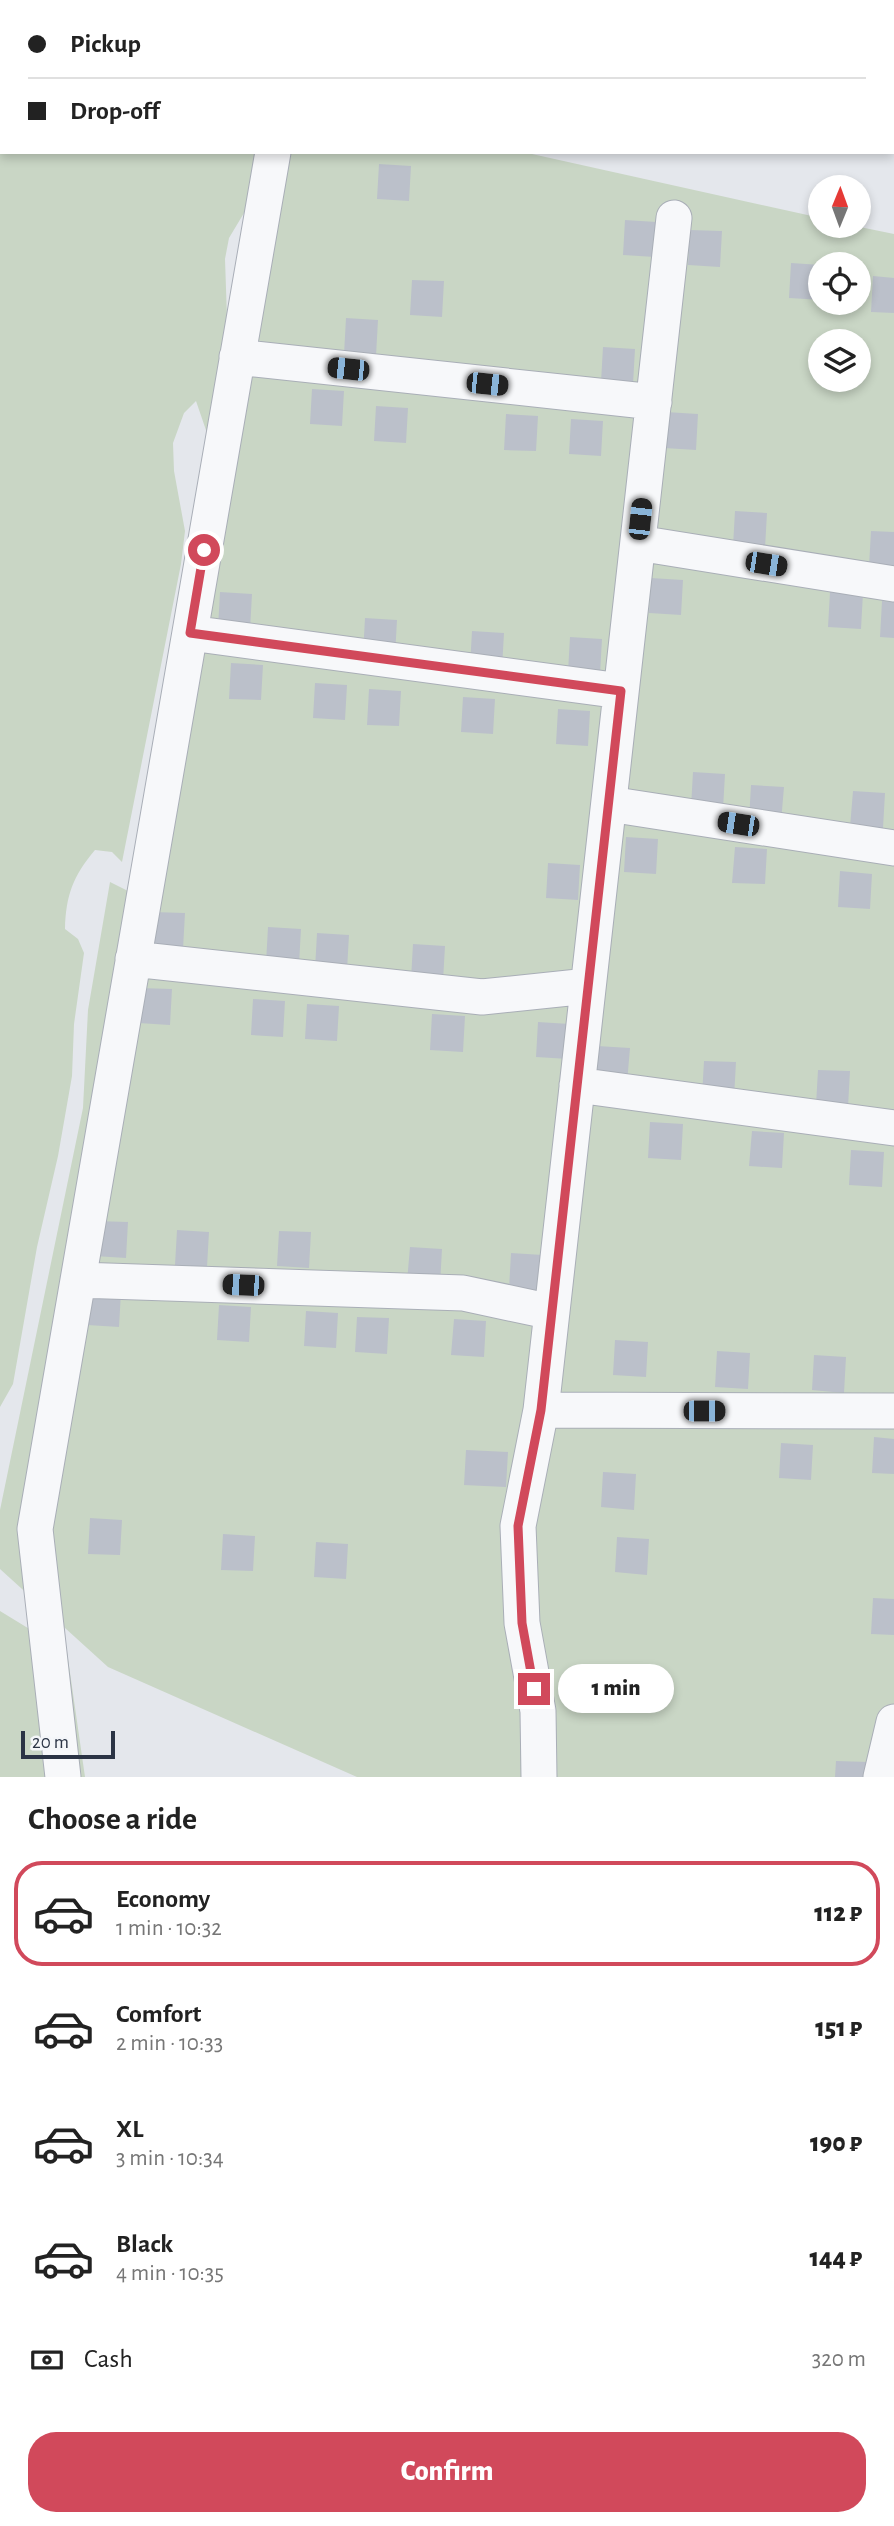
<!DOCTYPE html>
<html lang="en">
<head>
<meta charset="utf-8">
<style>
  body { margin:0; font-family:"Alegreya Sans",sans-serif; background:#f6f6f6; color:#222; height:100vh; display:flex; flex-direction:column; font-size:26px; white-space:nowrap }
  * { box-sizing:border-box; margin:0 }
  p { font-size:23px; color:#767676 }
  .icon { flex:none; width:38px; height:38px; fill:none; stroke:currentColor; stroke-width:2; stroke-linecap:round; stroke-linejoin:round }
  .map { position:relative; height:1777px; overflow:hidden }
  .side { display:flex; flex-direction:column; background:#fff; flex:1 }
  .side>* { flex:none }
  .guide { position:absolute; left:0px; top:0px; width:894px; height:154px; box-shadow:0 4px 10px #0003; display:grid; align-content:center; height:154px; padding:0 28px; background:#fff }
  .needle { width:46px; rotate:1deg }
  .fabs { position:absolute; left:808px; top:175px; display:grid; gap:14px }
  .fabs a { display:grid; place-items:center; width:63px; height:63px; border-radius:50%; background:#fff; box-shadow:0 4px 10px #0003; font-size:35px }
  .scale { position:absolute; left:21px; bottom:18px; width:94px; box-sizing:border-box; padding-left:7px; border:4px solid #2b3445; border-top:0; font-size:19px; line-height:24px; white-space:nowrap; color:#2b3445; -webkit-text-stroke:5px #f4f6f9; paint-order:stroke }
  .end { position:absolute; width:32px; height:32px; margin:-16px; border:9px solid #d1495b; background:#fff; box-shadow:0 0 0 4px #fff }
  .from { border-radius:50% }
  .bubble { position:absolute; height:49px; border-radius:24px; background:#fff; box-shadow:0 4px 10px #0003; font-size:23px; font-weight:800; line-height:49px; text-align:center }
  .car { position:absolute; width:21px; height:42px; margin:-21px -10px; border-radius:9px; box-shadow:0 0 5px 2px #0007; background:linear-gradient(#222 24%,#8ab4d8 0 40%,#222 0 76%,#8ab4d8 0 86%,#222 0) }
  .guide b { display:flex; align-items:center; gap:24px; height:66px; font-size:26px }
  .guide b+b { border-top:2px solid #e0e0e0 }
  .guide i { width:18px; height:18px; background:#222 }
  ul { padding:0; list-style:none }
  li { display:flex; align-items:center; gap:21px; height:105px; margin:0 14px 10px; padding:0 14px; border:4px solid transparent; border-radius:28px }
  li div { flex:1 }
  li b { display:block; font-size:26px }
  li em { font-style:normal; font-weight:800 }
  li.current { border-color:#d1495b }
  li>.icon { width:63px; height:63px; stroke-width:1.5 }
  h2 { padding:0 28px; font-size:32px; line-height:84px }
  .pay { display:flex; align-items:center; gap:18px; height:77px; padding:0 28px; font-size:26px }
  .pay p { margin-inline-start:auto }
  .button { display:flex; gap:14px; margin-top:auto; padding:14px 28px }
  .button a { flex:1; height:80px; border-radius:28px; background:#d1495b; color:#fff; font-size:28px; font-weight:800; line-height:80px; text-align:center }
  .map>svg:first-child { display:block }
  .green { fill:#c9d6c5; fill-rule:evenodd }
  .building { fill:#bbc0ca }
  .lines { fill:none; stroke-linecap:round; stroke-linejoin:round }
  .minor-casing { stroke:#a9aeb7; stroke-width:37 }
  .minor { stroke:#f7f8fa; stroke-width:35 }
  .route { stroke:#d1495b; stroke-width:9 }
</style>
</head>
<body>
<div class="map">
<svg width="894" height="1777" viewBox="0 0 894 1777">
  <rect width="100%" height="100%" fill="#e4e7ec"/>
  <!-- green -->
  <path class="green" d="M0 0H274L2 2V152H256L247 208 229 238 225 259 227 318 208 436 196 401 184 413 173 443 174 471 185 531 181 564 122 862 112 852 95 850C73 876 66 895 65 929L78 939 84 953 74 1024 72 1076 58 1156 37 1247 13 1384 0 1407Z
    M277 152H523L821 218V226H855L894 234V1777H357L108 1667 0 1569V1510L83 1108 88 1010 110 882 128 891ZM821 264H859V303H821ZM821 341H859V380H821Z
    M0 1611 67 1652 85 1777H0Z"/>
  <!-- building -->
  <path class="building" d="M379 164 411 166 409 201 377 199Z
    M625 220 657 222 655 257 623 255Z
    M690 230 722 231 720 267 688 265Z
    M791 263 821 265V300L789 298Z
    M873 276 894 278V313L871 312Z
    M412 280 444 281 442 317 410 315Z
    M346 318 378 320 376 356 344 354Z
    M603 347 635 349 633 384 601 382Z
    M312 389 344 391 342 426 310 424Z
    M376 406 408 408 406 443 374 441Z
    M666 412 698 414 696 450 664 448Z
    M506 414 538 416 536 451 504 450Z
    M571 419 603 421 601 456 569 454Z
    M735 511 767 513 765 548 733 546Z
    M871 531 894 532V567L869 566Z
    M651 578 683 580 681 615 649 613Z
    M220 592 252 594 250 630 218 628Z
    M830 592 863 593 861 629 828 627Z
    M882 601 894 602V638L880 637Z
    M365 618 397 620 395 656 363 654Z
    M472 631 504 633 502 668 470 666Z
    M570 637 602 639 600 674 568 672Z
    M231 663 263 665 261 700 229 699Z
    M315 683 347 685 345 720 313 718Z
    M369 689 401 691 399 726 367 725Z
    M463 697 495 699 493 734 461 732Z
    M558 709 590 711 588 746 556 744Z
    M693 772 725 774 723 809 691 807Z
    M751 785 784 787 781 822 749 820Z
    M853 791 885 793 883 828 850 827Z
    M626 837 658 839 656 874 624 872Z
    M735 847 767 849 765 884 732 883Z
    M548 863 580 865 578 900 546 898Z
    M840 871 872 874 870 909 838 907Z
    M153 912 185 913 183 949 151 947Z
    M268 927 301 929 299 964 266 963Z
    M317 933 349 935 347 970 315 969Z
    M413 944 445 946 443 981 411 979Z
    M140 988 172 989 170 1025 138 1023Z
    M253 999 285 1001 283 1037 251 1035Z
    M307 1004 339 1006 337 1041 305 1039Z
    M432 1014 465 1016 463 1052 430 1050Z
    M538 1022 570 1024 568 1059 536 1057Z
    M597 1046 630 1048 627 1083 595 1081Z
    M704 1061 736 1062 734 1098 702 1096Z
    M818 1070 850 1071 848 1107 816 1105Z
    M650 1122 683 1124 681 1160 648 1158Z
    M752 1131 784 1133 782 1168 749 1166Z
    M851 1150 884 1152 882 1187 849 1185Z
    M96 1221 128 1222 126 1258 94 1256Z
    M177 1230 209 1232 207 1267 175 1265Z
    M279 1231 311 1232 309 1268 277 1266Z
    M410 1247 442 1249 440 1285 407 1282Z
    M511 1253 543 1255 541 1291 509 1289Z
    M89 1290 121 1292 119 1327 87 1325Z
    M219 1305 251 1307 249 1342 217 1340Z
    M306 1311 338 1313 336 1348 304 1346Z
    M357 1317 389 1318 387 1354 355 1352Z
    M454 1319 486 1321 484 1357 451 1355Z
    M615 1340 648 1342 646 1377 613 1375Z
    M717 1351 750 1353 748 1389 715 1387Z
    M814 1355 846 1357 844 1393 812 1390Z
    M874 1437 894 1439V1474L872 1473Z
    M781 1443 813 1445 811 1480 779 1478Z
    M466 1450 508 1452 506 1487 464 1485Z
    M603 1472 636 1474 634 1510 601 1507Z
    M90 1518 122 1520 120 1555 88 1554Z
    M223 1534 255 1536 253 1571 221 1570Z
    M617 1537 649 1539 647 1575 615 1572Z
    M316 1542 348 1544 346 1579 314 1577Z
    M873 1598 894 1599V1635L871 1634Z
    M836 1761 869 1762 868 1777H835Z"/>
  <g class="lines">
    <!-- minor casing -->
    <g class="minor-casing">
      <path id="minor" d="M557 0 561 2
        M299 2V0
        M892 99H894
        M237 357 654 402
        M638 543 894 584
        M190 633 621 691
        M609 804 894 848
        M133 959 482 997 588 986
        M577 1085 894 1128
        M78 1280 463 1293 552 1312
        M541 1410 894 1411
        M63 1777 35 1529 273 152
        M539 1777 538 1711 522 1623 518 1526 541 1410 674 218
        M881 1777 894 1722"/>
    </g>
    <!-- minor -->
    <use href="#minor" class="minor"/>
  </g>
  <g class="lines">
    <!-- route -->
    <path class="route" d="M204 550 190 633 621 691 541 1410 518 1526 522 1623 534 1689"/>
  </g>
</svg>
<div class="fabs">
<a><svg class="needle" viewBox="-14 -14 28 28"><path d="M0-13l5 13h-10z" fill="#e53935"/><path d="M0 13l5-13h-10z" fill="#767676"/></svg></a>
<a><svg class="icon" aria-label="locate" viewBox="0 0 24 24"><circle cx="12" cy="12" r="6"/><path d="M12 2v4M12 18v4M2 12h4M18 12h4"/></svg></a>
<a><svg class="icon" aria-label="layers" viewBox="0 0 24 24"><path d="M12 4l9 5-9 5-9-5zM3 14l9 5 9-5"/></svg></a>
</div>
<div class="scale">20 m</div>
<i class="end from" style="left:204px;top:550px"></i>
<i class="end" style="left:534px;top:1689px"></i>
<div class="bubble" style="left:558px;top:1664px;width:116px">1 min</div>
<i class="car" style="left:348px;top:369px;rotate:276deg"></i>
<i class="car" style="left:487px;top:384px;rotate:96deg"></i>
<i class="car" style="left:640px;top:519px;rotate:6deg"></i>
<i class="car" style="left:766px;top:564px;rotate:99deg"></i>
<i class="car" style="left:738px;top:824px;rotate:279deg"></i>
<i class="car" style="left:243px;top:1285px;rotate:272deg"></i>
<i class="car" style="left:704px;top:1411px;rotate:90deg"></i>
<div class="guide">
<b><i class="from"></i>Pickup</b>
<b><i></i>Drop-off</b>
</div>
</div>
<section class="side">
<h2>Choose a ride</h2>
<ul>
<li class="current"><svg class="icon" aria-label="car" viewBox="0 0 24 24"><path d="M5 17H2v-5l4-1 3-4h7l3 4 3 1v5h-3M9 17h6M6 11h13"/><circle cx="7" cy="17" r="2"/><circle cx="17" cy="17" r="2"/></svg><div><b>Economy</b><p>1 min · 10:32</p></div><em>112 ₽</em></li>
<li><svg class="icon" aria-label="car" viewBox="0 0 24 24"><path d="M5 17H2v-5l4-1 3-4h7l3 4 3 1v5h-3M9 17h6M6 11h13"/><circle cx="7" cy="17" r="2"/><circle cx="17" cy="17" r="2"/></svg><div><b>Comfort</b><p>2 min · 10:33</p></div><em>151 ₽</em></li>
<li><svg class="icon" aria-label="car" viewBox="0 0 24 24"><path d="M5 17H2v-5l4-1 3-4h7l3 4 3 1v5h-3M9 17h6M6 11h13"/><circle cx="7" cy="17" r="2"/><circle cx="17" cy="17" r="2"/></svg><div><b>XL</b><p>3 min · 10:34</p></div><em>190 ₽</em></li>
<li><svg class="icon" aria-label="car" viewBox="0 0 24 24"><path d="M5 17H2v-5l4-1 3-4h7l3 4 3 1v5h-3M9 17h6M6 11h13"/><circle cx="7" cy="17" r="2"/><circle cx="17" cy="17" r="2"/></svg><div><b>Black</b><p>4 min · 10:35</p></div><em>144 ₽</em></li>
</ul>
<div class="pay"><svg class="icon" aria-label="cash" viewBox="0 0 24 24"><path d="M3 7h18v10H3z"/><circle cx="12" cy="12" r="2"/></svg>Cash<p>320 m</p></div>
<div class="button"><a>Confirm</a></div>
</section>
</body>
</html>
